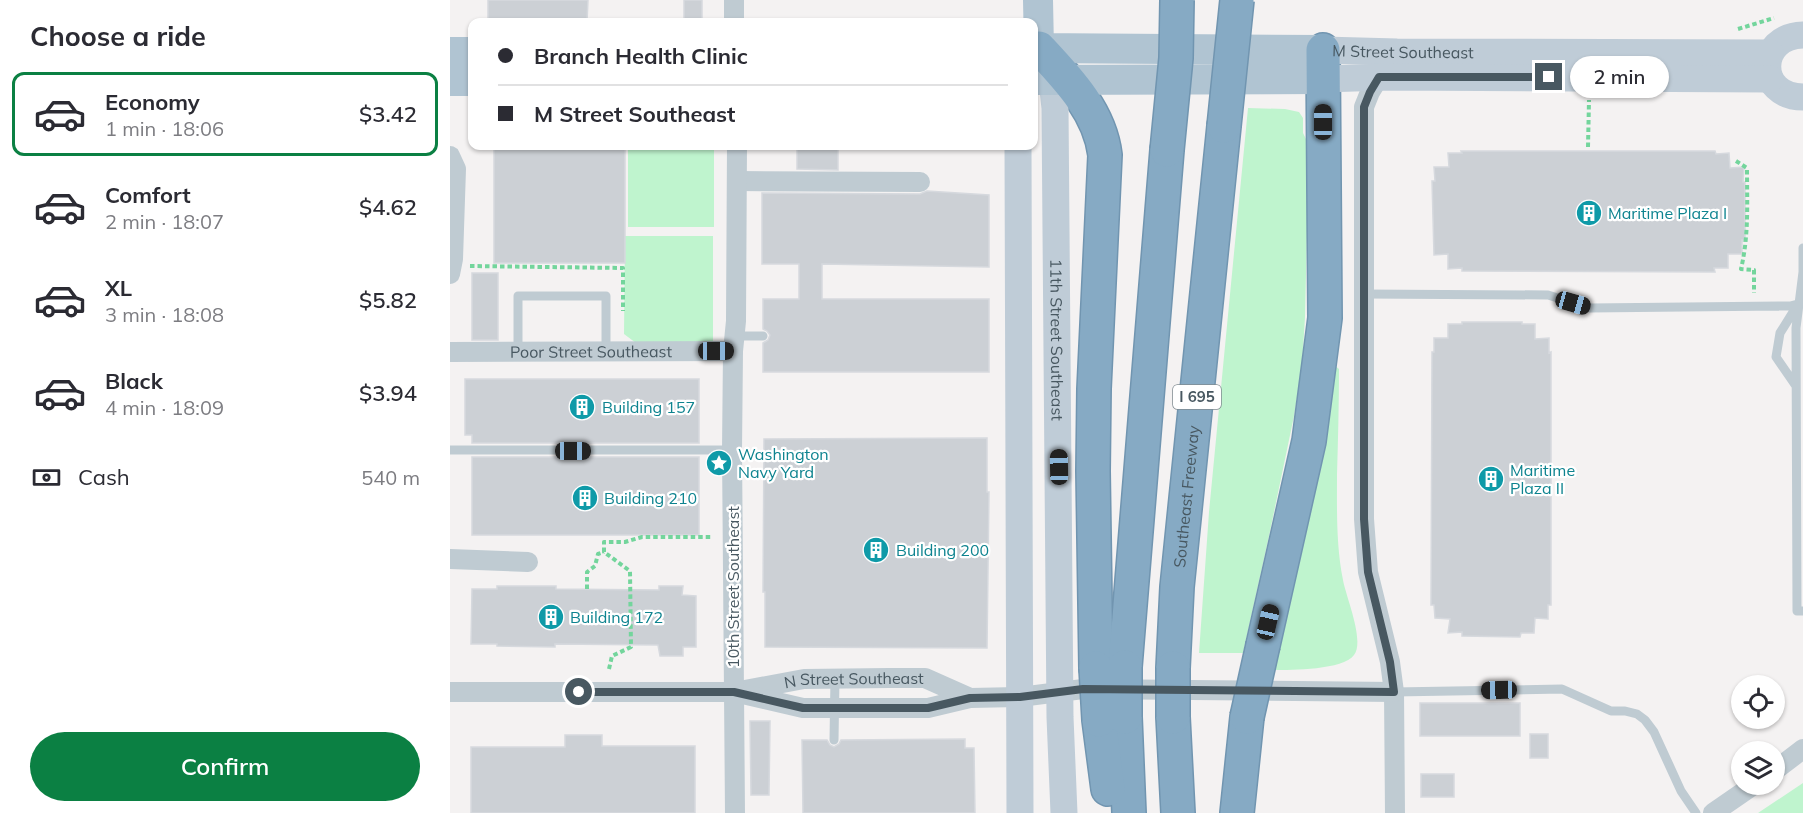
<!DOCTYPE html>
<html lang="en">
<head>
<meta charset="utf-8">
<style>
  body { margin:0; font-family:Mulish,sans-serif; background:#f7f7f7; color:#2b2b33; height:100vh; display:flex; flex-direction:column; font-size:22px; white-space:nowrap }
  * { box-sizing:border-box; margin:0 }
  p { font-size:20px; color:#7c7c81 }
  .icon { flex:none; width:33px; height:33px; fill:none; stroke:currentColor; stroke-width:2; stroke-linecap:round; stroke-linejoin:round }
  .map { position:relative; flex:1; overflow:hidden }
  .panel { display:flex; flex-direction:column; background:#fff; width:450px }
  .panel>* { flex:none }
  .banner { position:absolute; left:18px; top:18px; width:570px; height:132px; border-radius:12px; box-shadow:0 2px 4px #0004; display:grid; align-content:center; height:132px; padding:0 30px; background:#fff }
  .tools { position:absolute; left:1281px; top:675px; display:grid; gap:12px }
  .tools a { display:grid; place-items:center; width:54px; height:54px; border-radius:50%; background:#fff; box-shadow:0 2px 4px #0004; font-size:30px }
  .end { position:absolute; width:27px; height:27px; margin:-14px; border:8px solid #485861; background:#fff; box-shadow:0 0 0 3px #fff }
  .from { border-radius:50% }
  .bubble { position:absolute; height:42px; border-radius:21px; background:#fff; box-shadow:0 2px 4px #0004; font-size:20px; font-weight:600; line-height:42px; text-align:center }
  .car { position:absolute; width:18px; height:36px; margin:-18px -9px; border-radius:8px; box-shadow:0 0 4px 2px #0007; background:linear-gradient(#222 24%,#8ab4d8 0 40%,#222 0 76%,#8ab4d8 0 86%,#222 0) }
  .banner b { display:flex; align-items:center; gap:21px; height:57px; font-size:22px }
  .banner b+b { border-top:2px solid #e1e1e2 }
  .banner i { width:15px; height:15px; background:#2b2b33 }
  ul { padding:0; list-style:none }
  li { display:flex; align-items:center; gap:18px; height:84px; margin:0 12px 9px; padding:0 18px; border:3px solid transparent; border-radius:12px }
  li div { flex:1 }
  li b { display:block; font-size:22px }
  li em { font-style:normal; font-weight:600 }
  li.current { border-color:#0b8043 }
  li>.icon { width:54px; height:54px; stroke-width:1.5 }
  h2 { padding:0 30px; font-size:27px; line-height:72px }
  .pay { display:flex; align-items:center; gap:15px; height:66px; padding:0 30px; font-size:22px }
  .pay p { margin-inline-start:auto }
  .button { display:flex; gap:12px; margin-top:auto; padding:12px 30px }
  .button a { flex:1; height:69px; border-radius:36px; background:#0b8043; color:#fff; font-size:24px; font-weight:600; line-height:69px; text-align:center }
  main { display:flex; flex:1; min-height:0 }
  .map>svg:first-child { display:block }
  .green { fill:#bff4ce }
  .building { fill:#ccd0d5; stroke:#d6d9de; stroke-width:1.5 }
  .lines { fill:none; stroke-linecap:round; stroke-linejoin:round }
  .highway-casing { stroke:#7195b0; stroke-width:36 }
  .path { stroke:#73d59c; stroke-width:4; stroke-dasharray:4.5 3; stroke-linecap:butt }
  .lane { stroke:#bfcbd2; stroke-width:9 }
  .street { stroke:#bfcbd2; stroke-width:20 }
  .secondary { stroke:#bfccd7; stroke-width:27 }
  .primary { stroke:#b0c4d2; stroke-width:30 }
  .highway { stroke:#86aac4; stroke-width:33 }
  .highway-bridge-casing { stroke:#7195b0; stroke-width:36; stroke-linecap:butt }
  .highway-bridge { stroke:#86aac4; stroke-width:33 }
  .route { stroke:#485861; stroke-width:8 }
  .labels { text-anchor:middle; stroke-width:4.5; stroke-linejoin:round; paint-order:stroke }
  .shield { fill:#fff; stroke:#7f8a90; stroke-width:1.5 }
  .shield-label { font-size:15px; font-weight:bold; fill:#485861 }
  .street-label { font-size:16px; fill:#485861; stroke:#fff }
  .culture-label { font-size:16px; fill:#0d838f; stroke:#fff; text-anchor:start }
</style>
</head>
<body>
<main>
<section class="panel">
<h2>Choose a ride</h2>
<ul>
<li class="current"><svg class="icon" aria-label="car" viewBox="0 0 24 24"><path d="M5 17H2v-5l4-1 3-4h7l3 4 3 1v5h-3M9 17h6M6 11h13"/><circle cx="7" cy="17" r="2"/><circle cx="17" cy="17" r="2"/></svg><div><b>Economy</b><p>1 min · 18:06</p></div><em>$3.42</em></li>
<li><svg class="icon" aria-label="car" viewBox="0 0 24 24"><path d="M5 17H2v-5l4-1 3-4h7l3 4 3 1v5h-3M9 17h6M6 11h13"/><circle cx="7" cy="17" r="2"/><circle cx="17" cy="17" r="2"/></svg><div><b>Comfort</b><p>2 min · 18:07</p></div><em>$4.62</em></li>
<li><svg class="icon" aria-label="car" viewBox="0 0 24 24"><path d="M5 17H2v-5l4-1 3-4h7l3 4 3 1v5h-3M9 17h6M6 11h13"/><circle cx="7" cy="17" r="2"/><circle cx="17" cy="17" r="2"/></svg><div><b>XL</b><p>3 min · 18:08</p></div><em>$5.82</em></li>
<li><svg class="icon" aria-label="car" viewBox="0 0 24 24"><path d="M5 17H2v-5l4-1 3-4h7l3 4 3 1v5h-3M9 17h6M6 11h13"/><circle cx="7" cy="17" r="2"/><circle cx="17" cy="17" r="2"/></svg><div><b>Black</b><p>4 min · 18:09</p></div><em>$3.94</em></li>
</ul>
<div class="pay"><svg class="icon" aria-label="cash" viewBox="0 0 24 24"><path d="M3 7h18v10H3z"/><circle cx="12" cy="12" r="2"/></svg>Cash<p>540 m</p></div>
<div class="button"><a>Confirm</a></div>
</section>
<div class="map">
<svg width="1353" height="813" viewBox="0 0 1353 813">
  <rect width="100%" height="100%" fill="#f4f2f2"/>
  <!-- green -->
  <path class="green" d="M798 108 835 109 849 112 853 118V133L859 145 855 317 852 366 844 416 819 536 793 653H749L759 512Z
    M178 146H264V227H178Z
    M175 236H263V343H186L174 334Z
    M884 365 889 369C889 404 888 439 887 475 887 510 886 545 893 580 896 597 915 641 904 655 893 670 842 670 824 670Z
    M1353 783V813H1308Z"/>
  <!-- building -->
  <path class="building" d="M38 0H138L137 22H38Z
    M234 0H252V22H234Z
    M44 146H175V263H44Z
    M347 146H388V170L347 169Z
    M1011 151H1265L1266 154 1279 153 1280 168 1294 167 1293 182H1295V241L1292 240V254H1278V268H1264L1265 272 1012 271V268L998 269V254L984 255 982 181H985L984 167H999L998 153H1012Z
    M477 191 539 195V267L372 264V299H539V372H313V343L318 340 320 335 317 331 313 329V299H349V264H312V193L470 194Z
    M22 273H48V340H22Z
    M1012 322H1072V324H1085V339L1099 338V353L1101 352V605H1098V619L1085 618 1084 633H1071L1070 637 1012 636V632L998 633 1000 619 985 618 984 605H981L982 352H984V338H998V324H1012Z
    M15 379H249V443H22V435H15Z
    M537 438V492H539L537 648 315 647V592H313L314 439Z
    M22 457H249V535H22Z
    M47 586H106V589L209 590V586H233L232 595 246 596V647H233V656H210L208 645 105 644V647L47 646V644H21L22 589H47Z
    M970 703H1070V736H970Z
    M300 721H320L319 795H301Z
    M1080 734H1098V758H1080Z
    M115 735H152V746H245V813H21V747H115Z
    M515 739V748H524L525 813H353L352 740H377L380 745 384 747 389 744 391 740Z
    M971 774H1004V797H971Z"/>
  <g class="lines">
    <!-- highway casing -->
    <g class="highway-casing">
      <g id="highway">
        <path d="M589 48C618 79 650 112 655 155L644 389 643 471 646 668"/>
        <path d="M813 645 859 441 875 318 873 50"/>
        <path d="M675 667 717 150"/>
        <path id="s5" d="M723 668 727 587 774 126"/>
        <path d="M675 717 679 813"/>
        <path d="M723 717 728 813"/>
        <path d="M649 720 658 789"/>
        <path d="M787 813 797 717"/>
      </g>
    </g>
    <!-- path -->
    <path class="path" d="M1288 29 1324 18
      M1138 147 1139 100
      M1286 161 1297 168C1297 203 1299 235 1291 269L1304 270V293
      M20 266 173 268V311
      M137 589V572L145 566 148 554 154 552
      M159 669 162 656 181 647 180 571 154 552V542H175L192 537H263"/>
    <!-- lane -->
    <path class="lane" d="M1353 248V272L1346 328 1347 611H1353
      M913 294 1098 295 1140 308 1340 306 1348 304
      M1345 309 1330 333 1326 357 1346 386
      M285 336H313
      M68 352V296H156V352
      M0 450H282
      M944 692 1112 689 1161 711H1175L1187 714 1195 720 1204 732 1231 791 1246 813
      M384 740 385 678"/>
    <!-- street -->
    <g class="street">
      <path d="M284 0V22"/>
      <path d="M929 77 920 92 914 107V519L918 572 940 662 944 692 945 813"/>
      <path d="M0 156 6 169 3 259 0 274"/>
      <path d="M287 181 470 182"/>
      <path id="s1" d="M0 352 283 351"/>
      <path d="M0 559 78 562"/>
      <path id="s2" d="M0 692H284L354 679 439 678H475L520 698"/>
      <path d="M284 692 353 708H478L520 698 570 697 633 689 944 692"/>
      <path d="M1324 771 1353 749"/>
      <path d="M285 813 282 450 283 351 286 321 287 146"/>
      <path d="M1263 813 1305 784"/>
    </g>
    <!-- secondary -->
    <g class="secondary">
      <path d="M1353 35C1306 36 1306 97 1353 97"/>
      <path id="s3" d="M873 50 947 52 1320 53"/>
      <path d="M873 79 936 77 1320 79"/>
      <path id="s4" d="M602 80 605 108 610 717 614 813"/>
      <path d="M568 146 570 813"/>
    </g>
    <!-- primary -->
    <path class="primary" d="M588 0 589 48 597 66
      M584 48 873 50
      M0 52H22
      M584 80 873 79
      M0 81H22"/>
    <!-- highway -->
    <use href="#highway" class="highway"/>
    <!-- highway-bridge casing -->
    <g class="highway-bridge-casing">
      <path id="highway-bridge" d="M774 126 787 0
        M717 150 726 58 727 0
        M646 668 649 720
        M675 717V667
        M723 717V668
        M797 717 813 645"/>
    </g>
    <!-- highway-bridge -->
    <use href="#highway-bridge" class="highway-bridge"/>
  </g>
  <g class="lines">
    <!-- route -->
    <path class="route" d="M129 692H284L353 708H478L520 698 570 697 633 689 944 692 940 662 918 572 914 519V107L920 92 929 77H1099"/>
  </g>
  <!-- icons -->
  <defs>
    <g id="building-disc" transform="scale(1.35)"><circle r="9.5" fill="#0f9aa8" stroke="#fff"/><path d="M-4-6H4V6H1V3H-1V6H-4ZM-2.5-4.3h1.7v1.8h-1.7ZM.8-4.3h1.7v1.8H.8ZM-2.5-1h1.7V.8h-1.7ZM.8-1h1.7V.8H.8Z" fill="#fff"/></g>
    <g id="sight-disc" transform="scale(1.35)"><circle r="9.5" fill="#0f9aa8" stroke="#fff"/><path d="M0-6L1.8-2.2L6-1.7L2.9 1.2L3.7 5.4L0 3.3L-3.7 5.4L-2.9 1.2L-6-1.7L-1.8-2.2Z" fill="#fff"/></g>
  </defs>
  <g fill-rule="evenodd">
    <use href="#building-disc" x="1139" y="213"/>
    <use href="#building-disc" x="132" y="407"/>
    <use href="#sight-disc" x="269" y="463"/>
    <use href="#building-disc" x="1041" y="479"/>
    <use href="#building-disc" x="135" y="498"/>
    <use href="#building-disc" x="426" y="550"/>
    <use href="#building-disc" x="101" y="617"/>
  </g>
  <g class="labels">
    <!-- shield labels -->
    <rect class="shield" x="723" y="385" width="48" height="24" rx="4.5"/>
    <g class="shield-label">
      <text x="747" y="402">I 695</text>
    </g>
    <!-- street labels -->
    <g class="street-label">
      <text dy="6" stroke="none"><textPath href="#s3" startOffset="80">M Street Southeast</textPath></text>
      <text dy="6" stroke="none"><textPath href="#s4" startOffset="260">11th Street Southeast</textPath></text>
      <text dy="6" stroke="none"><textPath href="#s1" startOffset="141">Poor Street Southeast</textPath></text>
      <text dy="6" stroke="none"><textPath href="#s5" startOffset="172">Southeast Freeway</textPath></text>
      <text transform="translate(283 587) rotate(-90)" y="6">10th Street Southeast</text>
      <text dy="6" stroke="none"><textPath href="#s2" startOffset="405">N Street Southeast</textPath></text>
    </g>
    <!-- culture labels -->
    <g class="culture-label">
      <text x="1158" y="219">Maritime Plaza I</text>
      <text x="152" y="413">Building 157</text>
      <text x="288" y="460">Washington<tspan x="288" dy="18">Navy Yard</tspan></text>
      <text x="1060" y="476">Maritime<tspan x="1060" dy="18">Plaza II</tspan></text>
      <text x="154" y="504">Building 210</text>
      <text x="446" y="556">Building 200</text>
      <text x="120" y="623">Building 172</text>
    </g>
  </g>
</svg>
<div class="tools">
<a><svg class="icon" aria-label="locate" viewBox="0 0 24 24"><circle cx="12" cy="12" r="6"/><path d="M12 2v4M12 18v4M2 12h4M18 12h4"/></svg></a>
<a><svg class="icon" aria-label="layers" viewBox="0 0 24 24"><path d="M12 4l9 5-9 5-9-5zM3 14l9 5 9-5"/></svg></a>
</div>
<i class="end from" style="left:129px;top:692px"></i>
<i class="end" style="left:1099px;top:77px"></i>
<div class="bubble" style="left:1120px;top:56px;width:99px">2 min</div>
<i class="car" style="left:873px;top:122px;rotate:0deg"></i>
<i class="car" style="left:1123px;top:303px;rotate:106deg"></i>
<i class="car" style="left:266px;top:351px;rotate:90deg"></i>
<i class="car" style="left:123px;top:451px;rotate:90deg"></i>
<i class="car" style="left:609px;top:467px;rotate:359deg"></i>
<i class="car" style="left:818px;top:622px;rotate:13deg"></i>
<i class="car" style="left:1049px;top:690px;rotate:269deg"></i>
<div class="banner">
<b><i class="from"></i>Branch Health Clinic</b>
<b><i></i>M Street Southeast</b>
</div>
</div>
</main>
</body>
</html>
